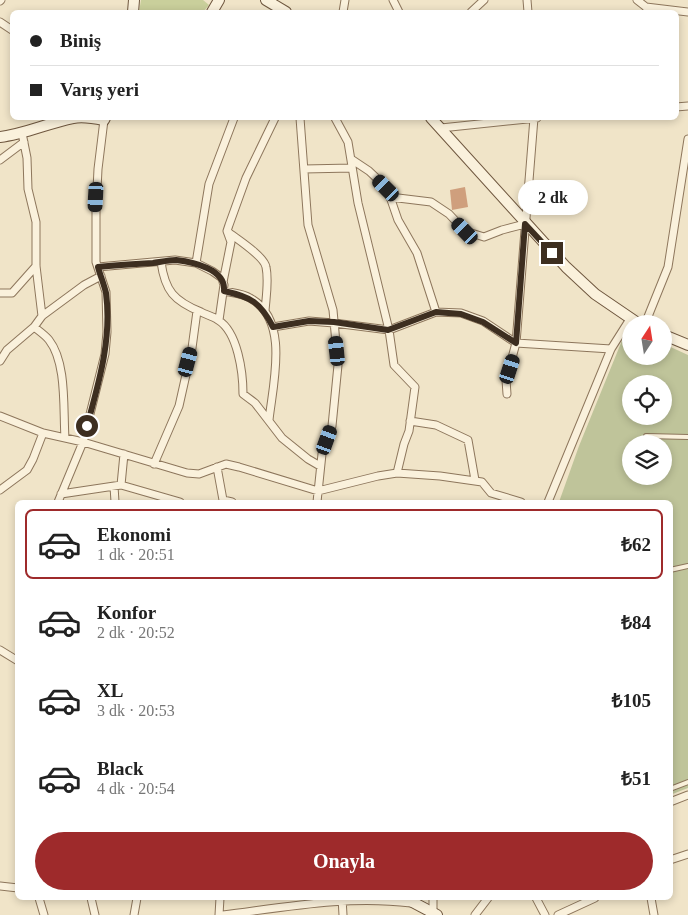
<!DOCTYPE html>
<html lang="tr">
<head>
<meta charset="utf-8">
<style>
  body { margin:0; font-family:"Times New Roman",serif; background:#f6f6f6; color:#222; height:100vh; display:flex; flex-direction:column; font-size:19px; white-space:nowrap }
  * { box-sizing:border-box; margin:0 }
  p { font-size:16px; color:#767676 }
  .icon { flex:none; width:28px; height:28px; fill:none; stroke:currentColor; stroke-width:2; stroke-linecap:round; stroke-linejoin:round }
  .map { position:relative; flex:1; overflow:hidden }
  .sheet { position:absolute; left:15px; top:500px; width:658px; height:400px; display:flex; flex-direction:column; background:#fff; border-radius:8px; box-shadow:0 2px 8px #0003 }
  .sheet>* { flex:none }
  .hud { position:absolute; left:10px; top:10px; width:669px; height:110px; border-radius:8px; box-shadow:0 2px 8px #0003; display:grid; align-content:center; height:110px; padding:0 20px; background:#fff }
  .needle { width:32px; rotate:12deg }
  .fabs { position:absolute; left:622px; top:315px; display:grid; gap:10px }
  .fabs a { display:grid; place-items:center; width:50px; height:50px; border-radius:50%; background:#fff; box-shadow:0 2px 8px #0003; font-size:25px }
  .end { position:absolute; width:22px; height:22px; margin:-11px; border:6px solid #3d2e20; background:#fff; box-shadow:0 0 0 2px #fff }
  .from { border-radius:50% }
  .bubble { position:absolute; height:35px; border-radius:18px; background:#fff; box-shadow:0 2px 8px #0003; font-size:16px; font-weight:700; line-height:35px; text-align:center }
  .car { position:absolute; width:15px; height:30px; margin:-15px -8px; border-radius:6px; box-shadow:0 0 4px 1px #0007; background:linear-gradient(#222 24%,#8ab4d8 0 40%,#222 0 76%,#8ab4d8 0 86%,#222 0) }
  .hud b { display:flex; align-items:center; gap:18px; height:48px; font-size:19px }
  .hud b+b { border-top:1px solid #e0e0e0 }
  .hud i { width:12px; height:12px; background:#222 }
  ul { padding:9px 0 0; list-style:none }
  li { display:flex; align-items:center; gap:15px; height:70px; margin:0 10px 8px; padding:0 10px; border:2px solid transparent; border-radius:8px }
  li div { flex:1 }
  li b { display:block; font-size:19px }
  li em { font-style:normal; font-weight:700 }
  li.current { border-color:#9e2a2b }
  li>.icon { width:45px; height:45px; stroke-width:1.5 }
  .primary-button { display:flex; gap:10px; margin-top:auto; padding:10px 20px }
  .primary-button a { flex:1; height:58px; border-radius:30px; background:#9e2a2b; color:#fff; font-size:20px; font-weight:700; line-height:58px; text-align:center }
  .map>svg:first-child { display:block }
  .green { fill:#c9cf9b }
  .cemetery { fill:#bfc49a; fill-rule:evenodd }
  .building { fill:#cf9f7d }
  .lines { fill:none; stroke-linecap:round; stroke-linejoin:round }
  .lane-casing { stroke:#8d765c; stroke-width:6 }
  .street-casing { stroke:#8d765c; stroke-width:9 }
  .secondary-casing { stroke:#6f573f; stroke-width:12 }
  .lane { stroke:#faf1dc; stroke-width:4 }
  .street { stroke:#faf1dc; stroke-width:7 }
  .secondary { stroke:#faf1dc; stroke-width:10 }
  .route { stroke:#3d2e20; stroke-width:6 }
</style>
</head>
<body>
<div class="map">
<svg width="688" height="915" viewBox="0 0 688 915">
  <rect width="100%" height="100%" fill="#f0e4c8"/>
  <!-- green -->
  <path class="green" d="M141 0H203L209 5 203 12H139Z"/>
  <!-- cemetery -->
  <path class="cemetery" d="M631 337V356H664V344L688 355V788L670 795V502H559L579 446 623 338ZM631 384H664V416H631ZM631 444H664V476H631Z"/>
  <!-- building -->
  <path class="building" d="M465 187 468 207 452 210 450 190Z"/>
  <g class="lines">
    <!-- lane casing -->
    <g class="lane-casing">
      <path id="lane" d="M646 436 688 437
        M670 570 688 566
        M670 789 688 782"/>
    </g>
    <!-- street casing -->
    <g class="street-casing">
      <path id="street" d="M393 0 399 12
        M527 0 528 12
        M637 0 646 7 648 12
        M0 1 1 0
        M646 7 688 12
        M343 12 345 0
        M471 12 484 0
        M0 22 12 30
        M676 107 688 106
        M300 118 308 225 333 310 338 365 332 426 322 454 317 502
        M335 118 348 142 358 203 389 330 394 365 415 387 409 431 404 444 397 473
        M441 128 537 118
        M22 133 27 158 28 189 36 222V266L42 316
        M351 159 369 171 387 188 398 220 417 253 436 312
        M0 160 24 142
        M304 169 352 168
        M390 197 431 202 449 214 465 231 484 237 502 230 525 224
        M228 232C237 239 264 256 266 267 269 281 266 297 265 311
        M161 262C165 291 174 301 201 312 206 315 213 316 218 320 238 332 243 373 243 394L255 403 282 438 308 459 320 466
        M196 263 209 184 234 118
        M98 267 175 260 196 263 212 271 222 278 224 285 219 320
        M223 282 231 242 227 231 229 225 246 178 275 118
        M224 291C232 293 242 293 250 298 290 320 273 383 269 420
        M0 293H12L36 266
        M645 324 668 267 688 139
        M34 327C39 331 45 335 49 340 67 363 63 409 65 438
        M273 327 309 321 334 323 389 330 436 312 461 313 483 321 516 343 611 349
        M0 361 7 350 34 327 42 316 84 285 101 276
        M507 394 506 380 516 343 534 118
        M0 416 43 433 83 442 187 473 199 474 226 464 239 467 318 491 378 476 397 473 440 476 482 482 491 493 521 502
        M410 421 436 425 468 440 475 480
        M154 464 179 406 192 348 197 311
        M217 467 223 500 232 502
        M121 485 124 454
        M114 486 115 502
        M0 490 27 470 33 459 43 433
        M61 494 121 485 180 502
        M58 502 83 442 105 354 107 332 106 292 96 262V210L98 169 104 120
        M548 502 611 349 630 319
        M0 650 18 661
        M670 802 688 795
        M670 860 688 854
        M0 886 18 888
        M39 898 44 915
        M91 898 95 915
        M342 898 343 915
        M536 898 545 915
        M651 898 654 915
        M433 913V898
        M134 915 137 898
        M219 915 220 898
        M223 915C286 907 348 895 411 903
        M475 915 488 898
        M558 915 595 898"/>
    </g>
    <!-- secondary casing -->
    <g class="secondary-casing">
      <path id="secondary" d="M266 0 286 12
        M133 12 134 0
        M212 12 219 0
        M431 118 566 267 595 294 639 324
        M0 137C25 134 48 123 73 118 83 116 94 118 104 120L105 118
        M664 335 688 345
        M405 898 437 915"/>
    </g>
    <!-- lane -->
    <use href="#lane" class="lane"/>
    <!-- street -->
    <use href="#street" class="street"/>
    <!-- secondary -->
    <use href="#secondary" class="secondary"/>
  </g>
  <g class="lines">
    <!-- route -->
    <path class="route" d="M87 426C99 382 112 339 106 293 104 284 100 275 98 267 116 265 134 264 153 263 160 262 169 260 176 260 193 262 226 269 224 291 251 297 260 302 273 327L309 321 334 322 388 330 436 312 461 314 483 322 516 343 525 224 552 253"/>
  </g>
</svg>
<div class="fabs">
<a><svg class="needle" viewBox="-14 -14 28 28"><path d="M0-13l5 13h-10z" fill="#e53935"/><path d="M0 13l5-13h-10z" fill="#767676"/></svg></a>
<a><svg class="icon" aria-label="locate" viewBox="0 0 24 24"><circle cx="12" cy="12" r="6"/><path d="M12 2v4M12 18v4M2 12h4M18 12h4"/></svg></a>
<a><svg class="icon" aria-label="layers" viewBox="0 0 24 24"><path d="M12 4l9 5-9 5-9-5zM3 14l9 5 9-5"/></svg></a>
</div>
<i class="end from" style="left:87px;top:426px"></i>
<i class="end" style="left:552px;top:253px"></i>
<div class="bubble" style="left:518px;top:180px;width:70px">2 dk</div>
<i class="car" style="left:386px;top:188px;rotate:315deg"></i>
<i class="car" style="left:96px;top:197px;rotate:183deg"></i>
<i class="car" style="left:465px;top:231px;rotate:316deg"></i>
<i class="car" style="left:337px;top:351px;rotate:354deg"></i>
<i class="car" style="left:188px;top:362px;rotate:15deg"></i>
<i class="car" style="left:510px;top:369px;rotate:18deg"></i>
<i class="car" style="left:327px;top:440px;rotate:20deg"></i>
<div class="hud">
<b><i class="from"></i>Biniş</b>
<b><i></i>Varış yeri</b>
</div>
<section class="sheet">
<ul>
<li class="current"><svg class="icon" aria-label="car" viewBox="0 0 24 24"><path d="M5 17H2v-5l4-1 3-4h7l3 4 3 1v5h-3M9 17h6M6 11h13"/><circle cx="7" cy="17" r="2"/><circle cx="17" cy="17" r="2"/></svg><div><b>Ekonomi</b><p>1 dk · 20:51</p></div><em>₺62</em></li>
<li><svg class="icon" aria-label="car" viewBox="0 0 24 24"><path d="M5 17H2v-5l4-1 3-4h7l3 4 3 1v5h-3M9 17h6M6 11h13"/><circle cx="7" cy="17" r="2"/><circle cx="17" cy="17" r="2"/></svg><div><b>Konfor</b><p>2 dk · 20:52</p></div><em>₺84</em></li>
<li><svg class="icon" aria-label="car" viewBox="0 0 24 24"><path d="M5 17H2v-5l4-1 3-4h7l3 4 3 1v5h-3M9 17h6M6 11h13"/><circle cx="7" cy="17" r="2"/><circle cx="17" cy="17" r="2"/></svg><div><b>XL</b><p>3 dk · 20:53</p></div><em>₺105</em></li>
<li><svg class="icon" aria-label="car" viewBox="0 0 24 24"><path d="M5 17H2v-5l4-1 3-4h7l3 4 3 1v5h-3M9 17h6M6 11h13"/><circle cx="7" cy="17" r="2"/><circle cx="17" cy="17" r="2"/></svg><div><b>Black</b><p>4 dk · 20:54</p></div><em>₺51</em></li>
</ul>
<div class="primary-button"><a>Onayla</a></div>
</section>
</div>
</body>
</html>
